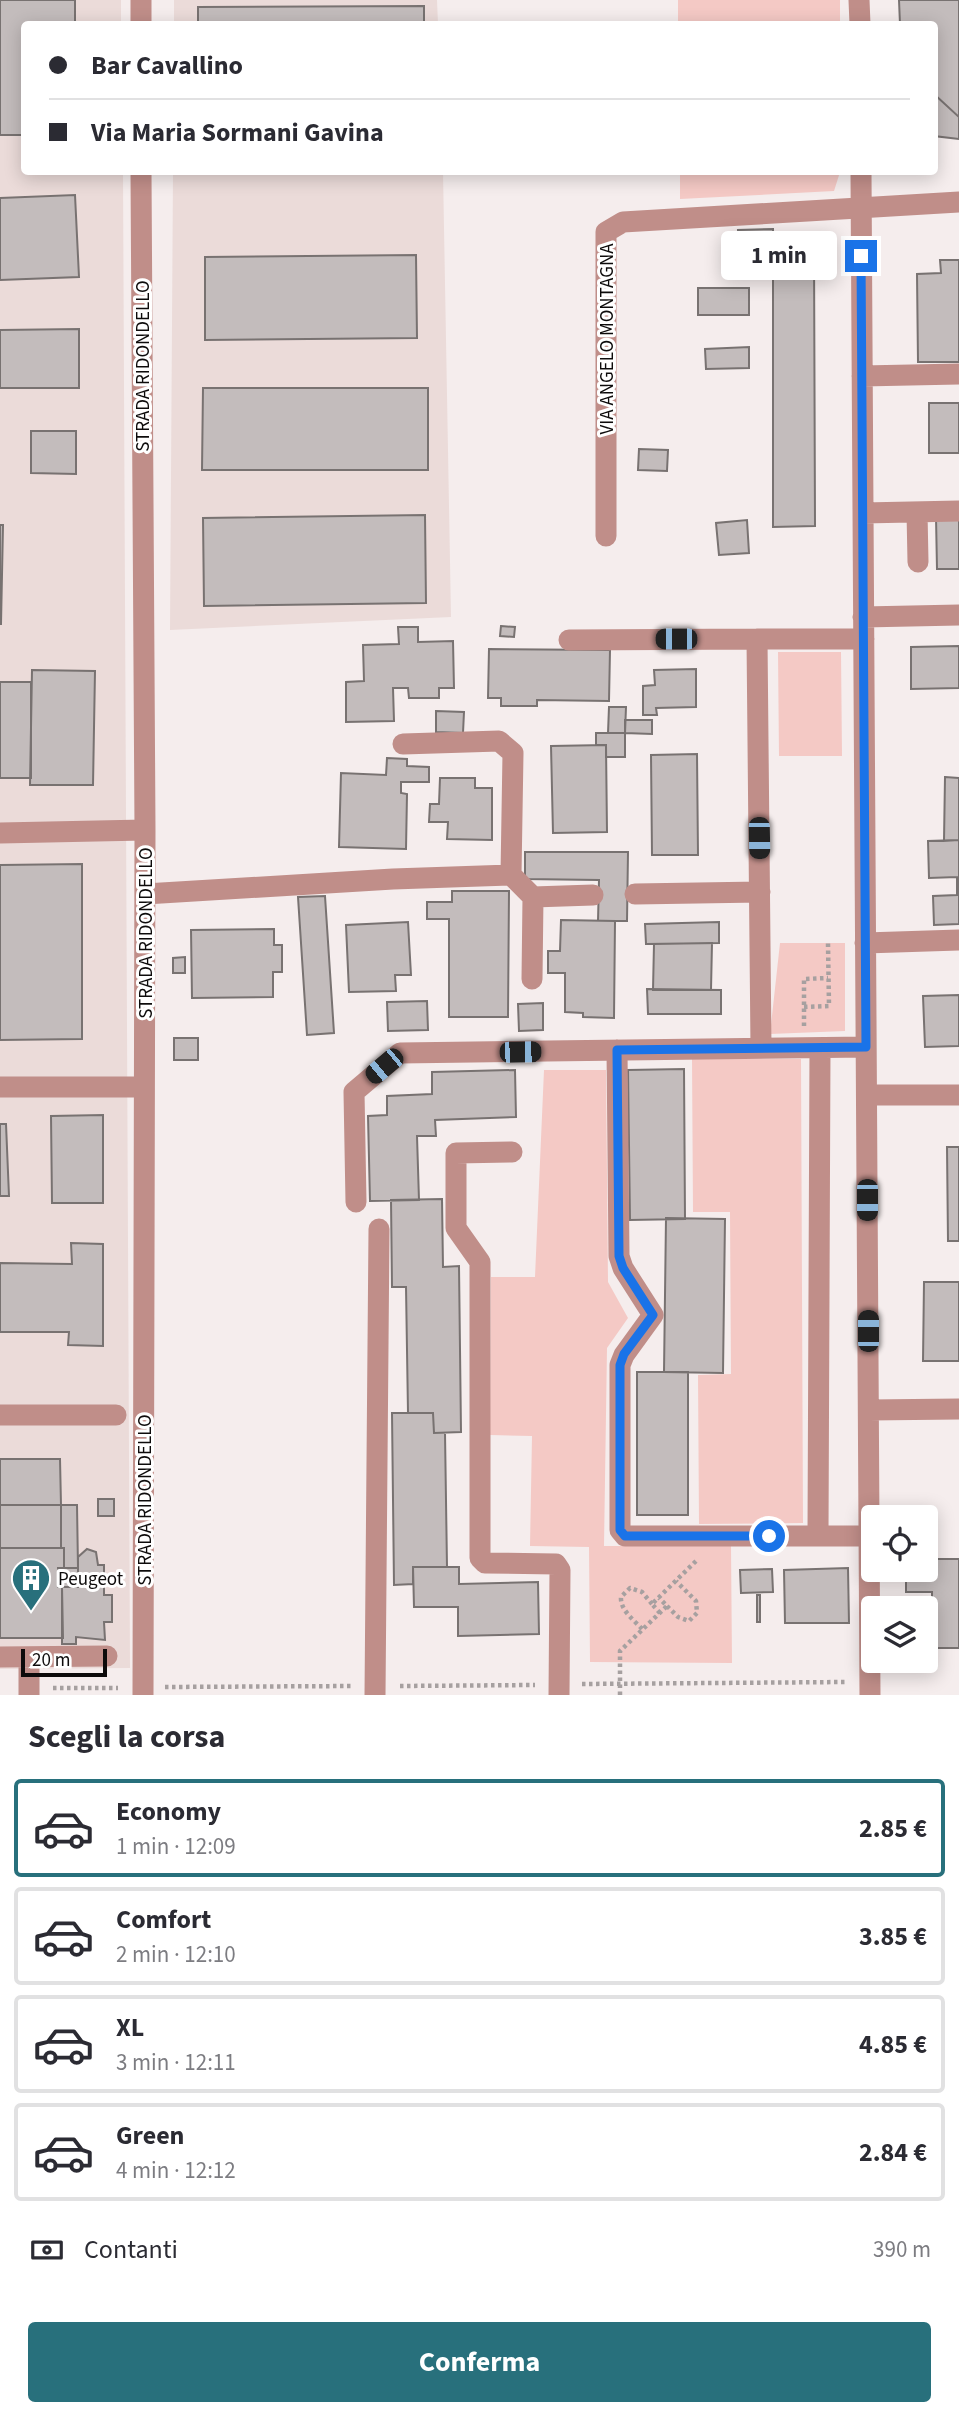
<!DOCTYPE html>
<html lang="it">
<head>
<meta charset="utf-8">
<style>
  body { margin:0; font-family:"Source Sans 3",sans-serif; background:#f7f7f7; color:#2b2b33; height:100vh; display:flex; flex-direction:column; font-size:26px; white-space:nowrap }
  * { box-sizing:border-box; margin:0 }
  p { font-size:23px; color:#7c7c81 }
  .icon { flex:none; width:38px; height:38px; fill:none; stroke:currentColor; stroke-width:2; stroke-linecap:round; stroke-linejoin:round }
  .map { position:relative; height:1695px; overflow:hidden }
  .details { display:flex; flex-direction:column; background:#fff; flex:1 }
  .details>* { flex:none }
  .hud { position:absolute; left:21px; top:21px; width:917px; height:154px; border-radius:7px; box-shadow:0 4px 18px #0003; display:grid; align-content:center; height:154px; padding:0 28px; background:#fff }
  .controls { position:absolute; left:861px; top:1505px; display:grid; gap:14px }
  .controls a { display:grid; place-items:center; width:77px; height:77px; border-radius:7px; background:#fff; box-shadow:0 4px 18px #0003; font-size:35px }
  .scale { position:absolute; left:21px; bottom:18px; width:86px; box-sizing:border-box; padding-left:7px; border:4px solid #0d0b0b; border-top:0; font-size:19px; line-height:24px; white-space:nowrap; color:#0d0b0b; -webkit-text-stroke:5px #fff; paint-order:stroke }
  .end { position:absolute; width:32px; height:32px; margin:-16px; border:9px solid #1a73e8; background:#fff; box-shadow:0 0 0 4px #fff }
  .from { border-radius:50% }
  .bubble { position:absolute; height:49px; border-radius:7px; background:#fff; box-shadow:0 4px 18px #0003; font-size:23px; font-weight:700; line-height:49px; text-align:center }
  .car { position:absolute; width:21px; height:42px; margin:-21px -10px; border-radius:9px; box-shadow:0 0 5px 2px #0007; background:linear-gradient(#222 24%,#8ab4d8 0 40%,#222 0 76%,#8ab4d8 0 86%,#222 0) }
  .hud b { display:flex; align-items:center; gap:24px; height:66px; font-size:26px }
  .hud b+b { border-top:2px solid #e1e1e2 }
  .hud i { width:18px; height:18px; background:#2b2b33 }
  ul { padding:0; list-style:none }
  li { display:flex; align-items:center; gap:21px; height:98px; margin:0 14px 10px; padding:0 14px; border:4px solid #e1e1e2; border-radius:7px }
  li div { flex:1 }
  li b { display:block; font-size:26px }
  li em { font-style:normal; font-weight:700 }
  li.selected { border-color:#28707c }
  li>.icon { width:63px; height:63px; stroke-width:1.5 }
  h2 { padding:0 28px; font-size:32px; line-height:84px }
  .pay { display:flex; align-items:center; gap:18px; height:77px; padding:0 28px; font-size:26px }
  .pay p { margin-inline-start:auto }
  .button { display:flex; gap:14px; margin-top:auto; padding:14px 28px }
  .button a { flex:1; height:80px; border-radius:7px; background:#28707c; color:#fff; font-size:28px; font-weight:700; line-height:80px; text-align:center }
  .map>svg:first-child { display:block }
  .built { fill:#ebdbd9 }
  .green { fill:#f4c9c5 }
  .building { fill:#c3bcbc; stroke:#787271; stroke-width:2 }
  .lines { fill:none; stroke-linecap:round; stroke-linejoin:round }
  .path { stroke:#a6a0a0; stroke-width:4.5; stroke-dasharray:3.5 3.5; stroke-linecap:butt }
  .minor { stroke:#c08e89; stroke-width:21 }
  .route { stroke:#1a73e8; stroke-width:9 }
  .labels { text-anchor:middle; stroke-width:6; stroke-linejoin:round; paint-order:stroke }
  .street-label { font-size:19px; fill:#0d0b0b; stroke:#fff }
  .poi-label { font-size:19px; fill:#0d0b0b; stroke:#fff; text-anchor:start }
</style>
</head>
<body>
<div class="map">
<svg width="959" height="1695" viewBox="0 0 959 1695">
  <rect width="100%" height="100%" fill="#f5eded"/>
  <!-- built -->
  <path class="built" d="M0 0H121V24H24V172H123L130 1668 0 1669Z
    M174 0H437L438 24H174Z
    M173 172H443L451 617 170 630Z"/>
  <!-- green -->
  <path class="green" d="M678 0H840V24H678Z
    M680 172H840L834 191 680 199Z
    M778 652H841L842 756H779Z
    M780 943H845V1031L770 1034Z
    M692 1059H801L803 1523 699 1524 698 1375 731 1374 730 1212H693Z
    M544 1070H606L608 1282 628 1318 607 1348 604 1546H731L732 1663 590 1662 589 1547 530 1546 532 1436 490 1435 491 1277H535Z"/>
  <!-- building -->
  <path class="building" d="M0 0H75V24H24V135H0Z
    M899 0H959V117L934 94V24H900Z
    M424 6V24H198V7Z
    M934 94 959 117V139L934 136Z
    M75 195 79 277 0 280V198Z
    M773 229V248L739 249 738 230Z
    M773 248H814L815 526 773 527Z
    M416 255 417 338 205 340V257Z
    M940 260H959V362H918L917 274 941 273Z
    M698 288H749V315H698Z
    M79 329V388H0V330Z
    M749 347V368L706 369 705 349Z
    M203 388H428V470H202Z
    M929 403H959V453H929Z
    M31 431H76V474L31 473Z
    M639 449 668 450 667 471 638 470Z
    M425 515 426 603 204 606 203 518Z
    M936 517H959V569H937Z
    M747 520 749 553 719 555 716 523Z
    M0 525H3L1 624H0Z
    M501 626 515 627 514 637 500 636Z
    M398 627H418V642L453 641 454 688H439V698H409L408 688H393L394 721 346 722V682L364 681 363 645 399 644Z
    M959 646V688L911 689V647Z
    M489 649 610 650 609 701 537 700V706H501V698H488Z
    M696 669V707L656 708 657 715H643V686L655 685 654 670Z
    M32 670 95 671 93 785H30Z
    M0 682H31V778H0Z
    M609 707H626L625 733H608Z
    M436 711 464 712 463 733 436 732Z
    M625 720H652V734L625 733Z
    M596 733H625V757H606V745H596Z
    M606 745 607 832 553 833 551 746Z
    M697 754 698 855H652L651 755Z
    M387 758 407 759V766L429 767V782H401V793L407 794 406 849 339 847 341 773 386 775Z
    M945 777 959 778V840L944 841Z
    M440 778H475V788H492V840L447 839 448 822H429L430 804H439Z
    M959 840V924L934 925 933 896 957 895V877L929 878 928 841Z
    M525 852H628L627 921H598L599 880 525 879Z
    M82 864V1039L0 1040V865Z
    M452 891H509L508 1017H449V919H427V902H452Z
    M325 896 334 1033 307 1035 298 897Z
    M561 920 615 921 614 1018 583 1017V1013L565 1012V973H548V951H560Z
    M408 922 411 975H395L396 991 349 992 346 925Z
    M719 922V943L646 944 645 924Z
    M274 929V945H282V972H273V997L192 998 191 930Z
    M712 943 711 990H653L654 944Z
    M185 957V973H173V958Z
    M647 989 721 990V1014H648Z
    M959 995V1046L925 1047 923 996Z
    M427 1001 428 1030 388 1031 387 1002Z
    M543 1003V1030L519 1031 518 1004Z
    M174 1038H198V1060H174Z
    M684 1069 685 1219 630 1220 628 1070Z
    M515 1070 516 1117 435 1120 436 1136H417L419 1200 370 1201 368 1116 387 1115V1096L432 1094V1072Z
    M103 1115V1203H52L51 1116Z
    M0 1124H6L9 1196H0Z
    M947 1147H959V1241H948Z
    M442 1199 443 1267 459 1266 461 1432 434 1433 433 1413H408L406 1287H392L391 1200Z
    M666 1218 725 1219 723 1373 664 1372Z
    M71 1243 103 1244V1346L68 1345 69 1332H0V1263L72 1264Z
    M924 1282H959V1361H923Z
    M637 1372H688V1515H637Z
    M392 1413H433L434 1433H445L447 1567H413V1584L394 1585Z
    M0 1459H60L61 1505H0Z
    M98 1499H114V1516H98Z
    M0 1505H61V1548H0Z
    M61 1505H77L78 1568H64V1548H61Z
    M0 1548H64V1568H58V1587H62L63 1638H0Z
    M87 1549 96 1552 98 1565H104V1595H112V1622H104L105 1640 76 1637V1644H62V1587H78V1557Z
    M926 1559H959V1648H926V1616H932V1592H906V1570H926Z
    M413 1567H459V1584L538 1582 539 1634 458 1636V1607H414Z
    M58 1568H78V1587H58Z
    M848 1568 849 1623H785L784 1570Z
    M772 1569 773 1592 741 1593 740 1570Z
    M757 1595H760V1622H757Z"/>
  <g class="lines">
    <!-- path -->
    <path class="path" d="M804 1007 829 1006 828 943
      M804 1026V979L828 978
      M667 1606 678 1617 689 1621 697 1613 696 1601 676 1581
      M660 1613 652 1604 696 1561
      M642 1629C634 1620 620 1610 621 1597L630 1588 642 1592 652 1604
      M582 1684 846 1682
      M400 1686 535 1685
      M165 1687 353 1686
      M53 1688H118
      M620 1695V1651L667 1606 659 1598"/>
    <!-- minor -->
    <path class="minor" d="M141 0V24
      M859 0 860 24
      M141 172 145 830 143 1695
      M861 172 870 1695
      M862 376 959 374
      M917 512 918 562
      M863 513 959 511
      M606 536V232L623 222 959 202
      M863 617 959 615
      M569 640 757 639
      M403 744 499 741 513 753 511 875 533 897 532 979
      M0 833 145 830
      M145 894 393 879 511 875
      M635 894 760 892
      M533 897 593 895
      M865 943 959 940
      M761 1048 757 639H864
      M617 1050 619 1256 623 1268 653 1315 624 1355 620 1365V1530L625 1536H869
      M0 1087H144
      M867 1095H959
      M512 1152 456 1153V1228L480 1262V1558L485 1563 556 1564 560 1570 559 1695
      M356 1202 354 1092 400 1053 866 1047
      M869 1410 959 1409
      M0 1415H116
      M818 1536 820 1048
      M0 1657 107 1656
      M29 1657V1695
      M375 1695 379 1229"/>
  </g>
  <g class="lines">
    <!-- route -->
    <path class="route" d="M769 1536H625L620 1530V1365L624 1354 653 1315 623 1268 619 1256 617 1050 866 1047 861 256"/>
  </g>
  <!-- icons -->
  <defs>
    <g id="building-pin" transform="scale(2.0125)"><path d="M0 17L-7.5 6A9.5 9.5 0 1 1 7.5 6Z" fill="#28707c" stroke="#fff"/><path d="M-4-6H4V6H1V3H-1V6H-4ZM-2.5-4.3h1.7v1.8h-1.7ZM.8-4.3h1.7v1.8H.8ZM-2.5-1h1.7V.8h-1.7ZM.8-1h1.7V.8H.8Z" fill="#fff"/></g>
  </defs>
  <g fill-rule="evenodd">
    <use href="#building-pin" x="31" y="1578"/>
  </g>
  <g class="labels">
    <!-- street labels -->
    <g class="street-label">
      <text transform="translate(606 339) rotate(-90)" y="7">VIA ANGELO MONTAGNA</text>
      <text transform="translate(142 366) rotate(-90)" y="7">STRADA RIDONDELLO</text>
      <text transform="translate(145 933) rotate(-90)" y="7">STRADA RIDONDELLO</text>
      <text transform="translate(144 1500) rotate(-90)" y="7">STRADA RIDONDELLO</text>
    </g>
    <!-- poi labels -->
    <g class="poi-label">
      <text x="58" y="1585">Peugeot</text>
    </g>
  </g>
</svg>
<div class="controls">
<a><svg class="icon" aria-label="locate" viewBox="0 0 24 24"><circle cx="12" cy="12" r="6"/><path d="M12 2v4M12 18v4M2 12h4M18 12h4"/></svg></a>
<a><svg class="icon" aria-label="layers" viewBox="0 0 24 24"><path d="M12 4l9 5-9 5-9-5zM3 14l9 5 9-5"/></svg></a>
</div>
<div class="scale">20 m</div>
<i class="end from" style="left:769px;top:1536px"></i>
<i class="end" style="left:861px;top:256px"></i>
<div class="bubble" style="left:721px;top:231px;width:116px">1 min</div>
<i class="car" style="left:676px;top:639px;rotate:270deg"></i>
<i class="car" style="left:759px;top:838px;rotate:179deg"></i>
<i class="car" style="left:520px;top:1052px;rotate:89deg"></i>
<i class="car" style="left:384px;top:1066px;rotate:230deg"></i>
<i class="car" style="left:867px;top:1200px;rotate:180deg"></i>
<i class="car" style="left:868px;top:1331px;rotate:0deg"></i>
<div class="hud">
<b><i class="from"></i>Bar Cavallino</b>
<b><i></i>Via Maria Sormani Gavina</b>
</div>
</div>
<section class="details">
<h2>Scegli la corsa</h2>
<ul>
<li class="selected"><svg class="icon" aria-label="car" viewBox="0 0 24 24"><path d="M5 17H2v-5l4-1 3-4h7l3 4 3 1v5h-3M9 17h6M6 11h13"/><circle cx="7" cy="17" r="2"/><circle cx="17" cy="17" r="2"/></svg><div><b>Economy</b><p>1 min · 12:09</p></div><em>2.85 €</em></li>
<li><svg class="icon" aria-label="car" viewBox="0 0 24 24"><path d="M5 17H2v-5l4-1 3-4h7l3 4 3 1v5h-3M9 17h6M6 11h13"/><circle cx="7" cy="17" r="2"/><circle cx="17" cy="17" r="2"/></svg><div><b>Comfort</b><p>2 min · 12:10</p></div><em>3.85 €</em></li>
<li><svg class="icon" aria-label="car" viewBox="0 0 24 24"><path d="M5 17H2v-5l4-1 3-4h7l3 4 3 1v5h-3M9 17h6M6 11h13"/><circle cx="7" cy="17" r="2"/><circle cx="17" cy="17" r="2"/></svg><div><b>XL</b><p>3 min · 12:11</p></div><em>4.85 €</em></li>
<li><svg class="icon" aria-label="car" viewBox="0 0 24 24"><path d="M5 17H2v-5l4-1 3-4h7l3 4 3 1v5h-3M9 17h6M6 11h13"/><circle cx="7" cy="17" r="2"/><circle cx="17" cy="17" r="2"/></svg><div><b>Green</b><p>4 min · 12:12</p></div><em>2.84 €</em></li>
</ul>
<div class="pay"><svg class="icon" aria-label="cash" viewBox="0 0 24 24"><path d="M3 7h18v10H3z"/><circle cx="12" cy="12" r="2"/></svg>Contanti<p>390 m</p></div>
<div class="button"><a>Conferma</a></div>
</section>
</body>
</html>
